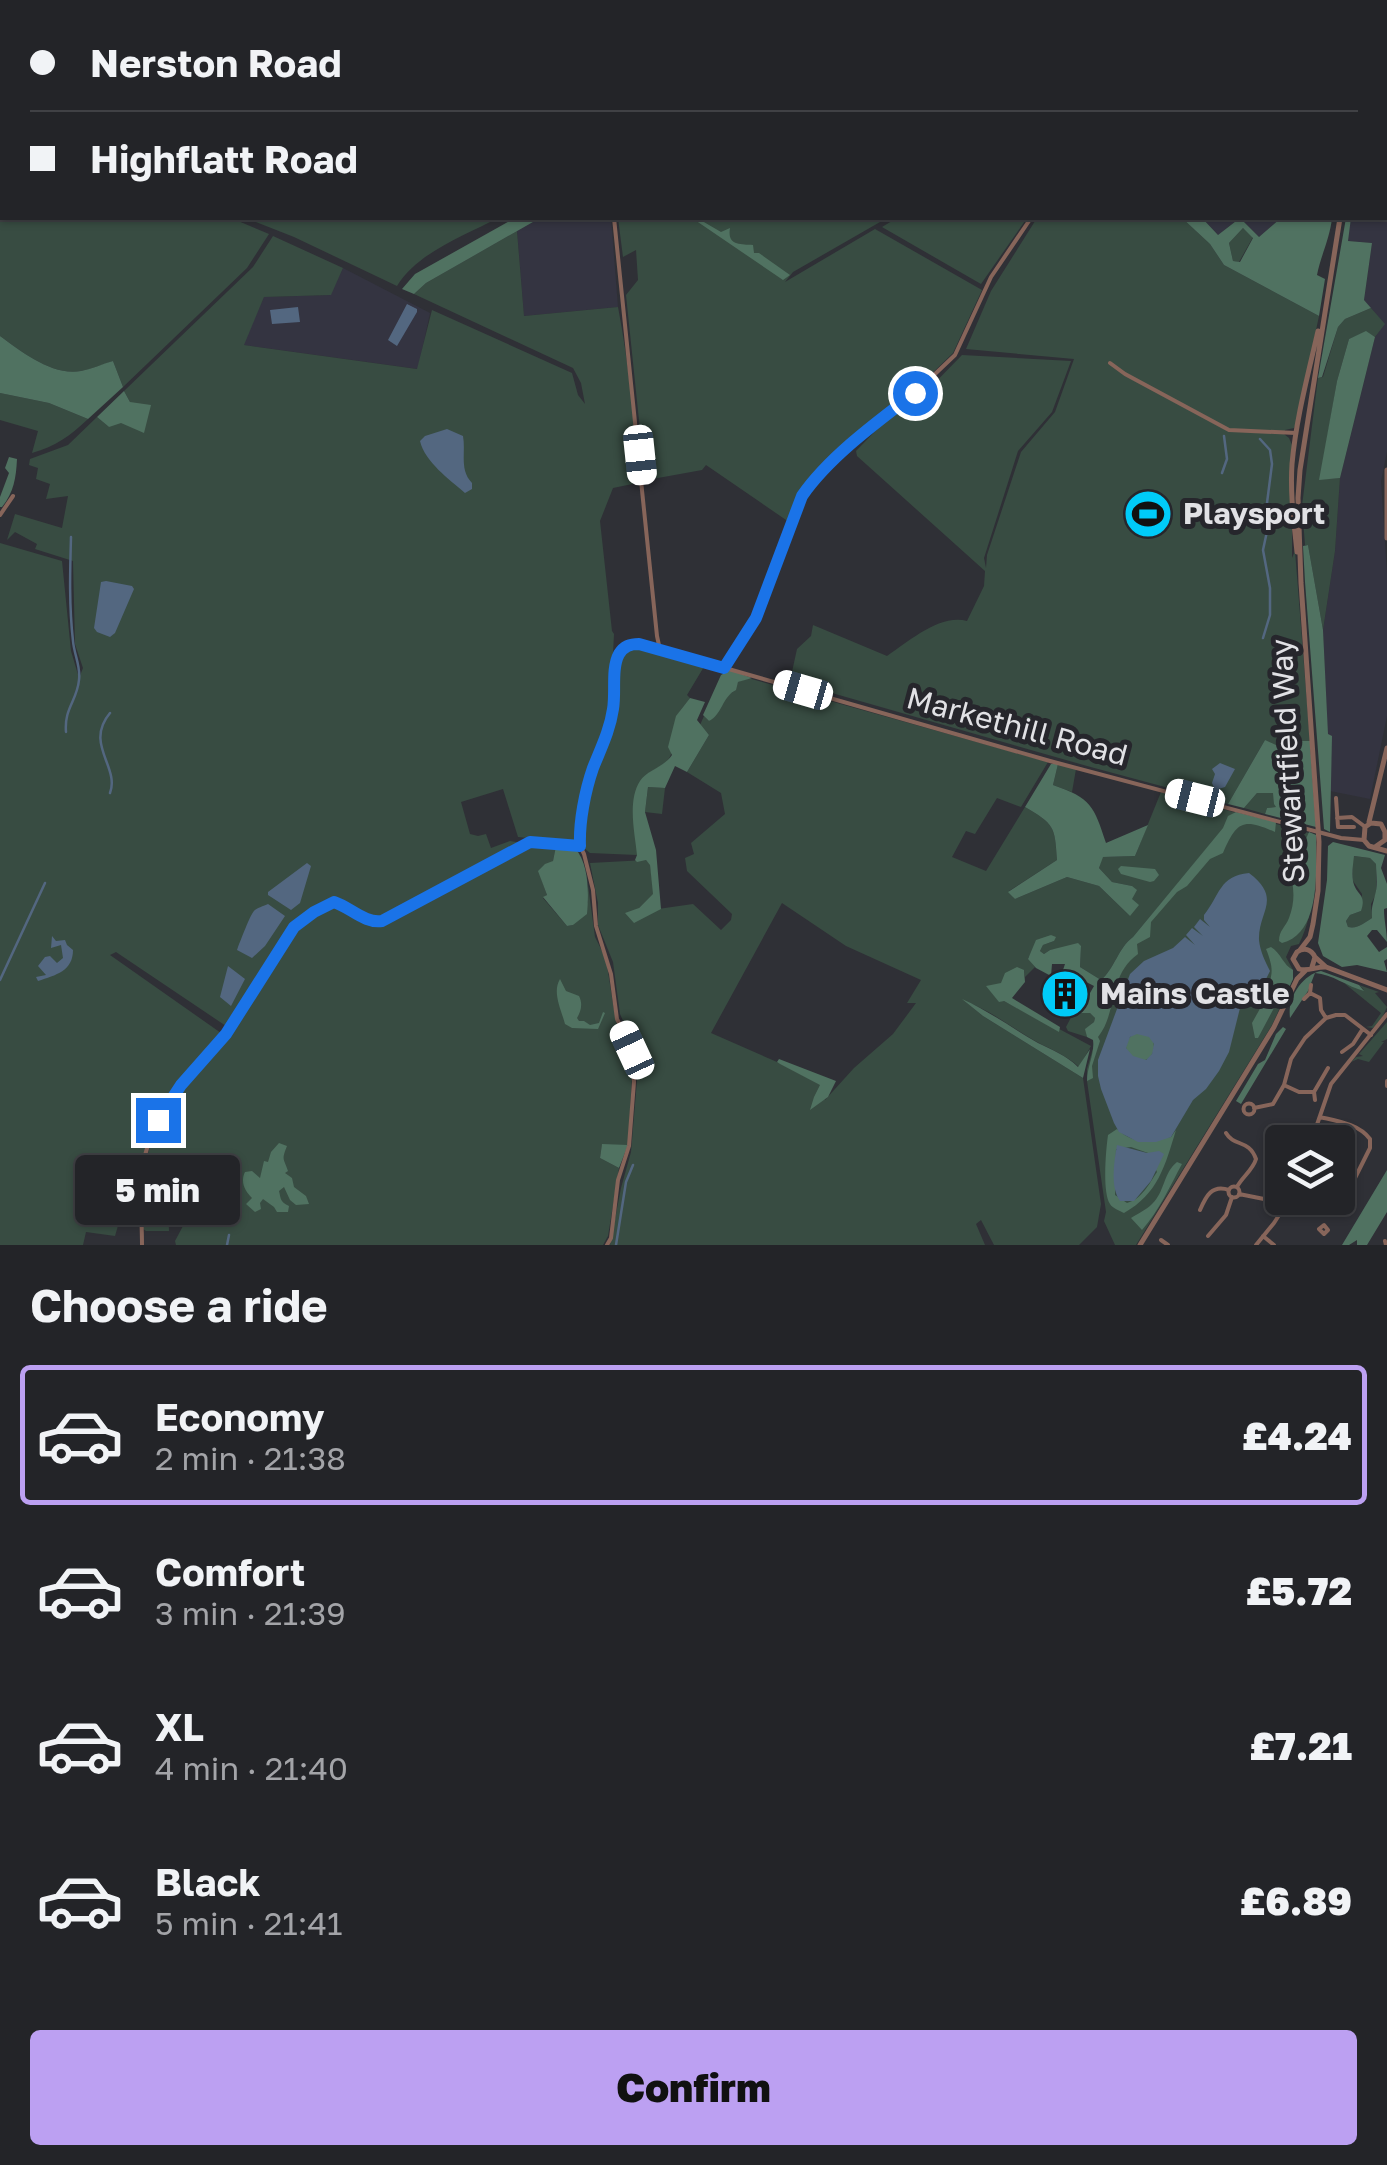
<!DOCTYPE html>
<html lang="en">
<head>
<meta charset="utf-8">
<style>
  body { margin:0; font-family:"Golos Text",sans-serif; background:#2b2c30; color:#f1f3f6; height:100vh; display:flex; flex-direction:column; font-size:38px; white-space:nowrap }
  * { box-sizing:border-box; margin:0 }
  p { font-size:32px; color:#a3a4a8 }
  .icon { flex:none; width:55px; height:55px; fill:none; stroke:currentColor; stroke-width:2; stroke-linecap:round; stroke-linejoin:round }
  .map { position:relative; height:1245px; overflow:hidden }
  .drawer { display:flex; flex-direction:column; background:#232428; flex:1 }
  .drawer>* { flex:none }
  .guide { position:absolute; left:0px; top:0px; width:1388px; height:220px; box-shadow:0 2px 8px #0004,0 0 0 2px #404145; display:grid; align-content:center; height:220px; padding:0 30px; background:#232428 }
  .buttons { position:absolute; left:1265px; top:1125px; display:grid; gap:20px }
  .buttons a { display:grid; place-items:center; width:90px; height:90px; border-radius:10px; background:#232428; box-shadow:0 2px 8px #0004,0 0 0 2px #404145; font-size:50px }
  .end { position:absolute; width:45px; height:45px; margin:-22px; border:12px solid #1a73e8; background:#fff; box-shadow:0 0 0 5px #fff }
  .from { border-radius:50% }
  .bubble { position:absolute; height:70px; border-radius:10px; background:#232428; box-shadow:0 2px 8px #0004,0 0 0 2px #404145; font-size:32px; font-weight:800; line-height:70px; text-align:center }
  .car { position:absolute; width:30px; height:60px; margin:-30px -15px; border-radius:12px; box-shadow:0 0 8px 2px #0007; background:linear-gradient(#fff 24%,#345 0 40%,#fff 0 76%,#345 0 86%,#fff 0) }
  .guide b { display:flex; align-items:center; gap:35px; height:95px; font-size:38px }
  .guide b+b { border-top:2px solid #404145 }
  .guide i { width:25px; height:25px; background:#f1f3f6 }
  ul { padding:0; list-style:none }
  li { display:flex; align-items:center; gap:30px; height:140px; margin:0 20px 15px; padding:0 10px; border:5px solid transparent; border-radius:10px }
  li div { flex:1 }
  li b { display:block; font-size:38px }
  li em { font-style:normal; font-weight:800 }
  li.selected { border-color:#bca0f2 }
  li>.icon { width:90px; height:90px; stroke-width:1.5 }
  h2 { padding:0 30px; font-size:45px; line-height:120px }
  .button { display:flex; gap:20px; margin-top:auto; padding:20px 30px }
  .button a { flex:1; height:115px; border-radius:10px; background:#bca0f2; color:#111; font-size:40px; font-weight:800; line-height:115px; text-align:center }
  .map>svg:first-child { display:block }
  .built { fill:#343441 }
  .green { fill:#384c42; fill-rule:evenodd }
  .forest { fill:#507261; fill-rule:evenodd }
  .water { fill:#536780; fill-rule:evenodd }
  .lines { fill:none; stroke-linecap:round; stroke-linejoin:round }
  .stream { stroke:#536780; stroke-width:2.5 }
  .minor { stroke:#87655a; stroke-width:4 }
  .tertiary { stroke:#87655a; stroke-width:5 }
  .primary { stroke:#dd9881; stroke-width:8 }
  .route { stroke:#1a73e8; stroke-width:12 }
  .labels { text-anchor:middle; stroke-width:10; stroke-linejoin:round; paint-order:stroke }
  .poi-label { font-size:30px; font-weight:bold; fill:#e1e1e5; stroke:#26262c; text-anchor:start }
  .street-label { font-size:30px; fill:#e1e1e5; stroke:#26262c }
</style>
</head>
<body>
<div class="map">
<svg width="1387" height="1245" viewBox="0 0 1387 1245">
  <rect width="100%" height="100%" fill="#2f3036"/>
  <!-- built -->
  <path class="built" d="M1182 0H1351L1353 2H1174Z
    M1387 78V452L1381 481 1387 573V716L1370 799 1330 791 1323 630 1335 551 1340 478 1375 337 1384 324 1364 300 1372 243 1347 241 1351 218H1385V82Z
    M540 218H611L618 307 524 316 517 231Z
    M1202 218H1281L1259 237 1240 218 1218 235Z
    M343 268 430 313 418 369 243 345 264 297 330 295Z"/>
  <!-- green -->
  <path class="green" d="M0 0H82L83 2H2V218H231L269 234 247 268 123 387 113 361C102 365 91 369 81 371 52 376 22 352 0 336Z
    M301 0H584V2H306Z
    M594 0H831L833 2H594Z
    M898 0H1051L1047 2H895Z
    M246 218H498C464 236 418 252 397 286L294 237Z
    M618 218H887L793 272 785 282 875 229 982 290 953 353 924 381 883 412 807 484 799 496 789 522 706 465 702 470 647 480 645 478 626 295 638 280 636 250 623 257Z
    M897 218H1027L981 284 882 227Z
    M1037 218H1182L1210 244 1224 265 1319 316 1296 424 1294 428 1285 430 1284 434 1289 438 1292 445V558L1295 551 1310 741H1301L1294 752 1300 766 1289 782 1285 781 1265 740 1228 804 1087 766 790 681 797 649 811 636 813 625 887 656C910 641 939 614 967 621L984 586 985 571 857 456 856 451 884 422 921 397 962 355 1071 361 1052 412 1018 451 984 558 986 568 987 555 1021 452 1055 412 1074 359 966 349 991 291Z
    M1243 228 1253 237 1239 262 1233 261 1229 243Z
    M517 231 524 316 618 307C629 365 635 424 637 483L613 488 600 521 612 631 614 634 610 712 606 732 592 761 577 829V843L518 837 503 789 461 802 470 834 478 836 486 834 491 848 510 841 522 843 383 919 371 918 335 899 296 919 226 1026 116 952 110 955 221 1033C189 1071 146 1112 144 1165L153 1138 168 1107 183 1086 228 1034 293 931 299 923 334 906 372 925 381 924 530 844 556 846 553 861 541 878 547 895 543 898 567 926 573 925 588 902V885L595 937 606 959 614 1010 630 1051 632 1078 628 1145H602L600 1158 619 1168 608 1236 603 1245H176L175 1241 192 1209 179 1205 168 1208 169 1231H146L143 1229 141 1183 137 1213 129 1217 122 1212 115 1236 86 1232 83 1245H0V543L62 561 71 651 79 678 83 668 75 644 73 561 35 549 37 544 15 532 7 540 15 514 62 528 68 496 46 499 50 484 36 479 38 468 29 465 30 459 68 445 97 417 109 427 130 402 124 391 253 267 273 236 343 268 331 295 264 297 244 345 417 369 432 310 572 373 578 395 585 404 581 383 573 368 414 294 426 283Z
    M1371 308 1385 324 1375 337 1366 332 1349 339 1337 381 1320 479 1340 478 1335 551 1323 630 1308 545H1305L1302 506 1318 378 1323 377 1338 327 1345 319Z
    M0 393 49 403 88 419C70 436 56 446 32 453L38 431 0 420Z
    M633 647 705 665 687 695 690 698C685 705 678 712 676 719 667 751 684 755 647 774L637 855 590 853 584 848 581 838 592 776 615 714 621 655 625 649Z
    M748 678 1048 762 1021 807 997 798 975 834 966 831 952 857 986 871 1025 807C1054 824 1055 826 1057 860L1009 891 1015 899 1067 877 1099 886 1130 916 1132 886 1112 882 1099 868 1102 857 1135 856 1161 792 1316 835C1314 871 1316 911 1299 944L1291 946 1286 957 1293 970V979L1272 1025 1136 1245H1115L1104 1221 1106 1212 1087 1081V1069L1094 1045 1093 1032 1142 930 1218 835 1133 937C1118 948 1115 968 1101 980L1080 967 1081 946 1050 950 1044 954 1040 951 1043 945 1054 941 1051 935 1028 958 1035 967 1025 977 1024 970 1004 1001 1059 1031V1029L1063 1031 1091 1046 1079 1067C1066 1055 1052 1050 1037 1042 1013 1029 991 1010 966 1002L983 1016 1083 1078 1101 1204 1097 1227 1079 1245H994L981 1220 976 1224 985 1245H610L621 1188 631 1152 638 1069 635 1047 620 1014 613 962 598 925V903L590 863 646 860 650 864 654 894 639 908 658 909 693 904 721 930 731 920 732 914 687 871 685 858 694 854 691 843 725 814 721 793 687 772 709 735 700 725 704 716 709 721C720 714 721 698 733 692L738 682ZM782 903 846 946 921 980 907 1003H916L893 1034 854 1068 825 1100 821 1085 777 1062 711 1033Z
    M1058 764 1076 769 1072 792 1053 785Z
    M648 787 665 788 662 814 645 812Z
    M1274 792 1278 807 1267 808 1265 814 1244 808 1257 793Z
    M1353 856 1370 858 1376 864V894L1371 904 1372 918C1364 923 1358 929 1348 927L1346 921 1350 915 1361 911 1362 894 1353 881Z
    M1344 983 1364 990 1359 985 1379 992 1375 993 1387 1007 1381 1020 1373 1028 1366 1027 1372 1026 1381 1013Z
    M1078 1004 1076 1012 1090 1013 1095 1018 1094 1022 1086 1029 1087 1037 1068 1031 1066 1027Z
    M1387 1022V1039L1381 1042H1384L1369 1062 1358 1059 1351 1062 1356 1057 1363 1056 1359 1054Z"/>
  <!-- forest -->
  <path class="forest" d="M515 218H540L426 283 414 294 402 289 415 274Z
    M692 218H697L721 232 730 228C727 246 740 244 753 245L754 253H759L790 275 783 280Z
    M1182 218H1202L1218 235 1240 218 1259 237 1281 218H1332C1330 238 1321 255 1317 275L1325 279 1319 316 1224 265 1210 244ZM1243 228 1253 238 1240 262 1233 261 1229 243Z
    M1346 218H1351L1348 241 1372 243 1364 300 1371 308 1345 319 1338 327 1322 377 1318 378Z
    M1366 331 1375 337 1340 478 1319 480 1337 381 1349 339Z
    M0 336C22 352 52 376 81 371 92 369 102 364 113 361L123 387 88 419 49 403 0 393Z
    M124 391 130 402 151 405 144 433 121 423 109 427 97 417Z
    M9 457 17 459C16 478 14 492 2 507H0V497L9 473 5 468Z
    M1308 545 1323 630 1328 734 1332 736 1330 832 1324 829 1305 582 1303 546Z
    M730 670 752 678 738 682 736 690C722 697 722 715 709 721L703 715 721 675Z
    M690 698 705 702 697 720 709 735 687 772 675 766 665 788 648 787 645 812 656 850 661 909 634 923 625 913 639 908 653 894 650 865 646 860 637 862 635 860 637 855C635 833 627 801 640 781 647 770 663 768 672 755L668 747 676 716Z
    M1265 740 1278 746 1287 757 1284 778 1288 782 1300 766C1296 756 1292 749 1301 741H1310L1316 827 1265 814 1267 808 1276 807 1274 804 1273 793H1257L1244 808 1228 804Z
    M1051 764H1058L1053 785C1091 798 1094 806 1106 843L1148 825 1135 856 1103 857 1099 868 1112 882 1132 886 1137 890 1132 899 1139 905 1130 916 1099 886 1067 877 1015 899 1008 892 1057 860C1055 826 1054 824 1025 807Z
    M1236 812 1276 822 1275 832C1243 818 1237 821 1223 853L1210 859 1187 886 1177 892 1151 922 1150 937 1137 944 1138 954C1108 975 1118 1012 1098 1037L1100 1041 1092 1066 1093 1078 1087 1081C1087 1067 1095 1053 1093 1040L1087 1037 1085 1029 1094 1022 1095 1018 1090 1013H1076L1078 1004 1086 1000 1094 986 1063 970 1065 964H1052L1051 976 1036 968 1028 959 1036 940 1051 935 1056 937 1054 941 1043 945 1040 951 1044 954 1050 950 1078 943 1081 946 1080 967 1101 980C1115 968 1118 948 1133 937L1223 828 1228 816Z
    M1309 832 1316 835C1316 868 1322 933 1282 943L1279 941C1279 930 1285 928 1289 918 1296 900 1294 884 1288 867L1302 848Z
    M1333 842 1385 855 1381 868 1387 884V908L1384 909C1384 921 1387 931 1387 942L1377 930H1372L1367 936 1379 952 1387 947V959L1384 961 1387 972 1357 965 1342 967 1323 956 1318 943 1327 880 1328 846ZM1354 856 1370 858 1376 864C1376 873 1378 886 1375 895 1373 904 1371 908 1372 918 1364 923 1358 929 1348 927L1346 921 1350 915 1361 911C1367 893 1356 896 1353 881 1352 873 1353 864 1354 856Z
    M556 846 575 848C589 864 589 893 587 914L573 925 567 926 543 897 547 895 538 871 545 864 553 861Z
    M1121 866 1155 869 1159 875 1154 881 1150 882 1121 874 1118 869Z
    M1271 947C1281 953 1283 965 1293 970V979L1286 994 1282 993 1258 1038H1255L1252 1023 1262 1005 1259 1001C1272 980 1276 973 1266 949Z
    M1017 967 1024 970 1025 982 1012 998 1060 1027 1059 1032 1004 1001 999 1002 986 986 1001 983 1005 973Z
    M1321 971 1359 985 1364 991C1348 987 1332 974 1315 973L1308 991 1290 1018C1287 998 1302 975 1321 971Z
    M560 979 566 991 579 996C583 1004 581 1011 577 1018L579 1021H584L590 1025 599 1023 603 1012 605 1013 598 1029 572 1028 565 1024C561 1009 552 992 560 979Z
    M962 999C989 1011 1012 1028 1038 1043 1052 1050 1066 1055 1078 1067L1090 1049 1083 1078 983 1016Z
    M1283 1027 1286 1029 1241 1104 1236 1101 1258 1064 1265 1060 1276 1034Z
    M1126 1047a14 14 0 1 1 28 0a14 14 0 1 1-28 0Z
    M779 1059 836 1081 828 1097 810 1110 814 1097 820 1085 780 1064 777 1062Z
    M1117 1129C1135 1146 1148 1140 1171 1137L1176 1130C1165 1166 1158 1194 1124 1213 1120 1211 1112 1208 1110 1204 1102 1192 1106 1149 1108 1135ZM1131 1147 1148 1153 1157 1172C1149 1184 1142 1199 1127 1203L1115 1195 1116 1149Z
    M279 1143 287 1146C281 1161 284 1158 288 1171L285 1173 292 1178 294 1187 306 1196 309 1204 296 1205 290 1200 284 1187 279 1191C281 1199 280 1202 289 1206L288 1212H277L274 1207 263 1199 260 1203 261 1209 255 1212 246 1204 252 1198C245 1191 240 1182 245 1172L252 1171 260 1178 264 1161 268 1162 271 1152Z
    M602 1144 628 1145 619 1168 600 1158Z
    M1177 1162 1182 1164C1170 1186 1159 1211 1142 1230L1131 1218C1137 1214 1146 1210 1152 1204 1165 1192 1163 1173 1177 1162Z
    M1387 1170V1212L1367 1245H1357V1240L1349 1245H1342Z"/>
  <!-- water -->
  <path class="water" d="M407 304 417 309V312L397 346 388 340Z
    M298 307 300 322 272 324 270 310Z
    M447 429 463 436C466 452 459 470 472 483V489L465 493C449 479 425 462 420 441L425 436Z
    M106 581 132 586 134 589 115 633 110 637 97 632 94 628 101 582Z
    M1220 763 1235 769 1225 787 1215 790 1212 783 1215 774 1212 769Z
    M307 863 311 866 300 903 291 910 268 895V892Z
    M1249 873C1283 899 1258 911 1259 940 1260 951 1265 961 1270 971L1265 981 1242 1000 1229 1052 1219 1071 1206 1089 1193 1100 1171 1137 1156 1142H1138L1119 1132 1114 1123 1101 1089 1098 1076V1060L1130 974 1144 961 1173 948 1185 937 1195 945 1186 935 1192 928 1203 936 1194 927 1200 919 1210 927 1204 920V915C1220 895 1219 876 1249 873ZM1137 1034 1149 1037 1154 1044 1152 1054 1146 1060 1133 1056 1126 1048 1130 1037Z
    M268 904 285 916 265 946 252 958 237 950 238 947C241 940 250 915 254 911 256 908 264 906 268 904Z
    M52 936 56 941 65 940 67 945 73 950C73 971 56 975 38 981L36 977 46 975 38 966 45 957 50 956 57 963 63 958 61 945 51 948Z
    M228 966 245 979 231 1006 220 997Z
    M1117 1145 1147 1153 1159 1151 1164 1154 1151 1181 1134 1201H1120C1110 1187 1114 1162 1117 1145Z"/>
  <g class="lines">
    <!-- stream -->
    <path class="stream" d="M769 2V0
      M1260 439 1270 450 1272 464 1267 503 1269 522 1263 550 1270 588V615L1263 638
      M1222 473 1227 459 1224 436
      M66 732C64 708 77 701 79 680 81 667 74 654 73 641 69 606 70 571 71 537
      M110 793C120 767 84 744 110 713
      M0 980 45 883
      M227 1245 229 1235
      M616 1245 626 1182 633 1165"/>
    <!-- minor -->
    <path class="minor" d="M589 0 590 2
      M1263 0 1266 2
      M1167 2 1174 0
      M614 218 657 636 660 650
      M1110 363 1125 374 1229 430 1296 433
      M0 515 13 496
      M725 667 756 618 801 496 809 485 867 430 915 393 955 355 991 277 1031 218
      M1336 798 1338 827H1354
      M1337 818 1352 817 1364 826
      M1310 993 1320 998 1321 1010 1326 1018
      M1304 999 1310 993 1311 985
      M1342 1052 1353 1044 1362 1030
      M1387 1081V1086
      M1286 1086 1299 1092H1314
      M1315 1100 1314 1092 1328 1068
      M1243.5 1109a5.5 5.5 0 1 1 11 0a5.5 5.5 0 1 1-11 0Z
      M1254 1108 1273 1104 1284 1085 1291 1059 1305 1038 1326 1018 1336 1015H1345L1371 1035
      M1320 1117C1337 1121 1359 1124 1370 1139V1148L1342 1204
      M1226 1133C1234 1147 1249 1139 1256 1159 1253 1170 1242 1177 1237 1187
      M1311 1142 1331 1084 1387 1014
      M1228.5 1192a5.5 5.5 0 1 1 11 0a5.5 5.5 0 1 1-11 0Z
      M1239 1194 1264 1199 1284 1210
      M1200 1210C1206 1196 1212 1184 1229 1190
      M1324 1225 1328 1230 1324 1234 1319 1229Z
      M1208 1236 1226 1215 1232 1197
      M1263 1236 1274 1245
      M1161 1240 1168 1245
      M1385 1241 1386 1245
      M142 1245C142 1211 137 1178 148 1145 165 1095 199 1072 228 1032 252 999 272 962 293 927L315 912 335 902C350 907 365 924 382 921L530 842 580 846
      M607 1245 611 1238 618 1180 629 1146 634 1082 632 1049 617 1019 611 974 596 926 593 890 584 854 580 846 579 834 592 771 606 739 614 709 617 659 621 651 630 644 648 646 1050 761 1341 838 1364 840
      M1256 1245 1274 1223 1290 1198"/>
    <!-- tertiary -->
    <path class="tertiary" d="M1385 65 1387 62
      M1387 470V538
      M1297 552C1294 523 1290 494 1292 464 1296 419 1308 375 1318 331
      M1369 822 1387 748
      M1375 847 1385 840V832L1381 824 1371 823 1365 827 1364 840 1369 846 1387 851
      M1300 950 1310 937 1313 924 1318 891 1319 842 1301 583 1298 498 1300 470 1340 218
      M1315 957 1326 967 1387 990
      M1312 967 1315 957C1311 949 1304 947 1297 952L1293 959 1299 969C1308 972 1317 966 1326 967
      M1140 1245 1274 1027 1297 979 1306 970"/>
    <!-- primary -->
    <path class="primary" d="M1361 0 1363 2
      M1372 0 1375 2
      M1385 9 1387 8
      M1385 44 1387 45"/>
  </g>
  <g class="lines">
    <!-- route -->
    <path class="route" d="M158 1120 181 1085 226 1034 294 927 314 912 334 902C350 907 365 924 382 921L530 842 580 846C579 822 585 791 593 768 601 748 610 730 613 709 616 692 611 669 619 654 624 646 630 644 639 644L724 668 756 618 802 496C829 457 877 422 915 393"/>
  </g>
  <!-- icons -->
  <defs>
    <g id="stadium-disc" transform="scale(2.5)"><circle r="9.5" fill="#00cbf9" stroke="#26262c"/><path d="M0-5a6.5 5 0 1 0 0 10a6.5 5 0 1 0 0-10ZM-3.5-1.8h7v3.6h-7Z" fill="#111"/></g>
    <g id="building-disc" transform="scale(2.5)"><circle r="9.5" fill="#00cbf9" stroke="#26262c"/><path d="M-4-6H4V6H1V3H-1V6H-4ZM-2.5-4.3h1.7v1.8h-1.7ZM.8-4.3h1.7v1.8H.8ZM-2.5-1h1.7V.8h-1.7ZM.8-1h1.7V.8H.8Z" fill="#111"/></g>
  </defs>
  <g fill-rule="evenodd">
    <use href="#stadium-disc" x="1148" y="514"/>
    <use href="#building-disc" x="1065" y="994"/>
  </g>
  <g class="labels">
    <!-- poi labels -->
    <g class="poi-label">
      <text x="1183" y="524">Playsport</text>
      <text x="1100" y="1004">Mains Castle</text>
    </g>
    <!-- street labels -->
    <g class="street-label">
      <text transform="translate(1017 727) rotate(15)" y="10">Markethill Road</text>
      <text transform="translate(1288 761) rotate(-93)" y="10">Stewartfield Way</text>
    </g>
  </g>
</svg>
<div class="buttons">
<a><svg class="icon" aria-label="layers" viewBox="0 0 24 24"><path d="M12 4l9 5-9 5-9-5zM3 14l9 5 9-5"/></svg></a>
</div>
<i class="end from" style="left:915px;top:393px"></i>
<i class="end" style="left:158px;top:1120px"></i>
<div class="bubble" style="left:75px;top:1155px;width:165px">5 min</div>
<i class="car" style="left:640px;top:455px;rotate:174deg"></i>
<i class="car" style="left:803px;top:690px;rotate:286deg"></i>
<i class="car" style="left:1195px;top:798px;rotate:284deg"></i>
<i class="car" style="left:632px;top:1050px;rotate:335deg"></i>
<div class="guide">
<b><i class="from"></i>Nerston Road</b>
<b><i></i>Highflatt Road</b>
</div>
</div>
<section class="drawer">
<h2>Choose a ride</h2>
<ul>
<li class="selected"><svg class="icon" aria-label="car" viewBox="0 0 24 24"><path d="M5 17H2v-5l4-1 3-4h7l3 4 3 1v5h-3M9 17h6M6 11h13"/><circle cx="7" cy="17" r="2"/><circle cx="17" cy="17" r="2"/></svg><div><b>Economy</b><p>2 min · 21:38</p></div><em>£4.24</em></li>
<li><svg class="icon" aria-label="car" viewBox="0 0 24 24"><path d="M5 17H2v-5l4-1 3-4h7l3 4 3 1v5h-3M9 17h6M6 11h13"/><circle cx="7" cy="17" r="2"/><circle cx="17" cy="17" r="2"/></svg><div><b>Comfort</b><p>3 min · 21:39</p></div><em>£5.72</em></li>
<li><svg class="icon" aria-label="car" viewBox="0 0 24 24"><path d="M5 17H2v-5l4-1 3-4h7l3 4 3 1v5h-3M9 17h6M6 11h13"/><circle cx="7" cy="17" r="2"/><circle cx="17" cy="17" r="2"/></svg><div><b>XL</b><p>4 min · 21:40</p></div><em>£7.21</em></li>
<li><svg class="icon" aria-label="car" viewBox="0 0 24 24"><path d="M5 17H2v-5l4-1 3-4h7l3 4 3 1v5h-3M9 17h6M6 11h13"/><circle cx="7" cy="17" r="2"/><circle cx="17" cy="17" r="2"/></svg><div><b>Black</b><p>5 min · 21:41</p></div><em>£6.89</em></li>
</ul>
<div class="button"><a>Confirm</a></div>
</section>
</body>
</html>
